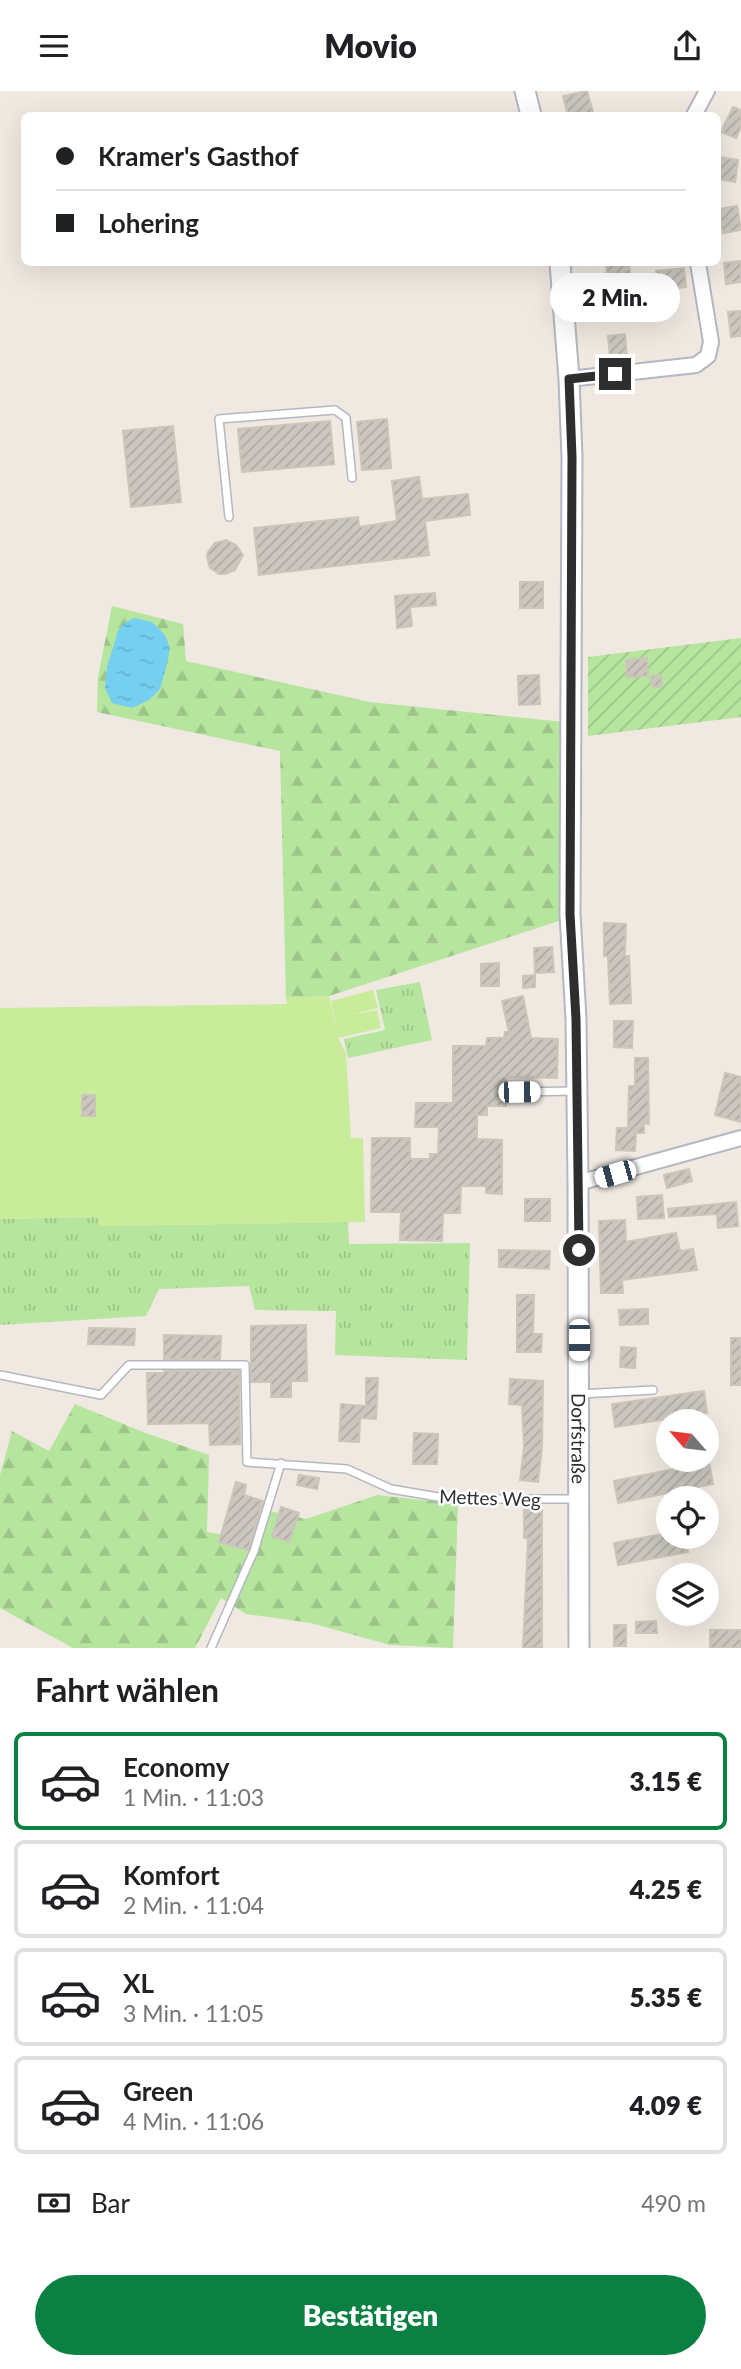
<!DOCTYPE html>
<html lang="de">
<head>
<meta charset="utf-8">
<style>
  body { margin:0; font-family:Lato,sans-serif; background:#f6f6f6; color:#202124; height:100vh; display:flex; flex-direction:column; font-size:26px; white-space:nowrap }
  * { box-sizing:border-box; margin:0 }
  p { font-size:23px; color:#757577 }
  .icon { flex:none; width:38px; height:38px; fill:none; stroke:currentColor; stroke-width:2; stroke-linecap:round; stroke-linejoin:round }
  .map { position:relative; height:1557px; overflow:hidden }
  .panel { display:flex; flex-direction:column; background:#fff; flex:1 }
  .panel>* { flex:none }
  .top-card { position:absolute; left:21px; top:21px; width:700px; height:154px; border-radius:10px; box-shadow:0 7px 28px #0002; display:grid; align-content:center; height:154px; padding:0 35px; background:#fff }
  .needle { width:46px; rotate:298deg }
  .tools { position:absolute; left:656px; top:1318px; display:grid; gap:14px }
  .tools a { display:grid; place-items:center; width:63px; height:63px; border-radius:50%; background:#fff; box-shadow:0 7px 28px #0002; font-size:35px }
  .end { position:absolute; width:32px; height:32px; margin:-16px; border:9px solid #2e2e2e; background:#fff; box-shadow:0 0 0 4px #fff }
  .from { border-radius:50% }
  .bubble { position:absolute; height:49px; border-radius:24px; background:#fff; box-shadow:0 7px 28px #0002; font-size:23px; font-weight:800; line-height:49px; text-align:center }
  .car { position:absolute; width:21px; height:42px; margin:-21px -10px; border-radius:9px; box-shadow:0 0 5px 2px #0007; background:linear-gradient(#fff 24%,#345 0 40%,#fff 0 76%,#345 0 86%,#fff 0) }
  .top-card b { display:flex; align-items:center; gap:24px; height:66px; font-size:26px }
  .top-card b+b { border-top:2px solid #e0e0e0 }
  .top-card i { width:18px; height:18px; background:#202124 }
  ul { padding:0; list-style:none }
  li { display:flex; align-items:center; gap:21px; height:98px; margin:0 14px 10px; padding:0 21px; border:4px solid #e0e0e0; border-radius:10px }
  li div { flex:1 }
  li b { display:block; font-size:26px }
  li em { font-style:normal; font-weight:800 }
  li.current { border-color:#0b8043 }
  li>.icon { width:63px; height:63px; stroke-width:1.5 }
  h2 { padding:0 35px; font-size:32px; line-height:84px }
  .pay { display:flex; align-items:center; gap:18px; height:77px; padding:0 35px; font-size:26px }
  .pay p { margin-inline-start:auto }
  .button { display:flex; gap:14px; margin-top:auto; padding:14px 35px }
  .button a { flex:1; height:80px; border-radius:42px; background:#0b8043; color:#fff; font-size:28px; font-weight:800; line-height:80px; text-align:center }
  header { display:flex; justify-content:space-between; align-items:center; height:91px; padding:0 35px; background:#fff; font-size:32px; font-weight:800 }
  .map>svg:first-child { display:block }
  .grass { fill:url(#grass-tufts) }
  .forest { fill:url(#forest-firs) }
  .garden { fill:url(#garden-furrows) }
  .pitch { fill:#c9ec9a }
  .water { fill:url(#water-ripples) }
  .building { fill:url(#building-hatch); stroke:#cbc5ba; stroke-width:2 }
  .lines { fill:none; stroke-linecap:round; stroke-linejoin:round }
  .lane-casing { stroke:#b4b7c1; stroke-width:10 }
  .street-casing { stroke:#b4b7c1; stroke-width:18 }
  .secondary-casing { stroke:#b4b7c1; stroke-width:23 }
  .lane { stroke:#fff; stroke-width:7 }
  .street { stroke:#fff; stroke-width:14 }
  .secondary { stroke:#fff; stroke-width:19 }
  .route { stroke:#2e2e2e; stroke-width:9 }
  .labels { text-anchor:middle; stroke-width:5; stroke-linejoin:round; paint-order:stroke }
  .street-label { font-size:19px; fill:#2e2e2e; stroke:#fff }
</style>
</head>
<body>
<header><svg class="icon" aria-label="menu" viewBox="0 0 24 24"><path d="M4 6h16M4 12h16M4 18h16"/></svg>Movio<svg class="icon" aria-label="share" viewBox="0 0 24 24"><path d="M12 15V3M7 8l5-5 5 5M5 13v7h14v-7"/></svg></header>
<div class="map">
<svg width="741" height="1557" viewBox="0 0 741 1557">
  <defs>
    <pattern id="grass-tufts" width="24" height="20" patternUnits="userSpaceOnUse" patternTransform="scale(1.75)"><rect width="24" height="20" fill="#b6e59e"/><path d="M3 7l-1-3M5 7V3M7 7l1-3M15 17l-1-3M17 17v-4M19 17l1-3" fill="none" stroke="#9dc588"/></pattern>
    <pattern id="forest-firs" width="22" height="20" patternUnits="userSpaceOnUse" patternTransform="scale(1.75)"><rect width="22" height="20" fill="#b6e59e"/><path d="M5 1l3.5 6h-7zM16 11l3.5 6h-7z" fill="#9dc588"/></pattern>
    <pattern id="garden-furrows" width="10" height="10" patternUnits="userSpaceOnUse" patternTransform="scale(1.75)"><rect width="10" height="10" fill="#b6e59e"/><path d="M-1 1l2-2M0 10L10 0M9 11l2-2" fill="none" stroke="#9dc588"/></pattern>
    <pattern id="water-ripples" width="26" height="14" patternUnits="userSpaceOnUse" patternTransform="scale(1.75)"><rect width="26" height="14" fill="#75cff0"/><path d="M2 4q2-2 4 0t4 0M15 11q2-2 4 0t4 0" fill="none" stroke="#66b2ce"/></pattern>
    <pattern id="building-hatch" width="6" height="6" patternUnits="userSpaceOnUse" patternTransform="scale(1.75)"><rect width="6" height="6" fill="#cbc7bf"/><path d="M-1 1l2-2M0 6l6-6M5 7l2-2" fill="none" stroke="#afaba4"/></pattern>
  </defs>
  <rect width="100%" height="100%" fill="#efe9e1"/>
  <!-- grass -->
  <path class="grass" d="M420 891 432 949 348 967 344 948 385 939 376 899Z
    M99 1126V1135L348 1131 349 1153 470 1152 467 1269 335 1264 336 1220 255 1219 249 1195 159 1198 146 1225 0 1234V1128Z"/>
  <!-- forest -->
  <path class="forest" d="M112 515 183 533 186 570 370 611 564 631 565 828 329 905 286 907 280 660 97 621 98 586Z
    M75 1313 143 1341 209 1364 207 1441 247 1447 265 1419 306 1428 377 1404 458 1413 453 1557 390 1554 311 1532 246 1523 221 1507 195 1557H73L0 1517V1384L12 1340 49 1360Z"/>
  <!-- garden -->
  <path class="garden" d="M741 547V626L588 645V566Z"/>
  <!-- pitch -->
  <path class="pitch" d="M373 899 378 917 350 924 377 919 381 937 338 947 346 962 351 1047H363L365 1131 99 1135 98 1126 0 1128V917L287 913 286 907 329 905 338 944 331 910Z"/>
  <!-- water -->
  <path class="water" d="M134 527 152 531 165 544 170 557 166 577 160 598 149 609 132 617 112 612 105 597 107 576 118 540 124 532Z"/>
  <!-- building -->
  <path class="building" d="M587 0 594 24H568L563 5Z
    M733 16 741 19V36L736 47 721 41Z
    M719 66 738 69 735 91 718 88Z
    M737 115 741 139 723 142 719 118Z
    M741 170V191L726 193 724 172Z
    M606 172H629L632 201 624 202V208L605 210 603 183 607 182Z
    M684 177 686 196 658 199 656 180Z
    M741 220V245L731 246 728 221Z
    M625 243 627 265 610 267 608 245Z
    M387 328 391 377 362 379 357 331Z
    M330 330 334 373 242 381 238 338Z
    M173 335 181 411 131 416 123 340Z
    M419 386 422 408 468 403 470 424 425 430 429 464 259 484 254 437 358 426 359 436 397 430 392 390Z
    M226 449 236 454 243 464 235 479 225 483H219L210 477 207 466 208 461 215 452Z
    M520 491H543V517H520Z
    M435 502 436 514 410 516 412 535 397 537 395 505Z
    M647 567 648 585 627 586 626 569Z
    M539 584 540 613 519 614 518 585Z
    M661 584 662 595 652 596 651 585Z
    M604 832 626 833 625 865H629L631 912 610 913 608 865H604Z
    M552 856 554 881 535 882 534 857Z
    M499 872V895H481V873Z
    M535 884V896L523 897V885Z
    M523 905 531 947 558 948 557 987 506 986V1015H487V1024H477V1048L502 1049V1103L486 1102V1095H461L460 1122H443L442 1150 400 1149 401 1121H371L372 1047H410V1068H430V1063H438L439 1036H415L416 1012H453V955H486L487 947H504L505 941H509L502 910Z
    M614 930H633L632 957 614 956Z
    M635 967H648L649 1033 644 1032V1042H636L635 1060 616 1059 617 1037H628L629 995H635Z
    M725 982 741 986V1031L715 1024Z
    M82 1004H95V1025H82Z
    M689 1078 692 1090 667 1097 664 1084Z
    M662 1104 664 1127 638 1128 637 1106Z
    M525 1108H550V1130H525Z
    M736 1111 738 1135 718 1137 717 1123 669 1126 668 1118Z
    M625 1129 626 1151 676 1142 680 1160 693 1158 697 1179 622 1189 623 1202H601L599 1130Z
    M499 1159 550 1160 549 1178 499 1176Z
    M517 1204H534L533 1243H542L541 1261H517Z
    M648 1218V1233L620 1234 619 1219Z
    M306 1234 307 1290H291V1306H271V1291H251V1235Z
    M89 1237 135 1238 134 1254 88 1253Z
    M164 1244 221 1245 220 1268H164Z
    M731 1247H741V1294H731Z
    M621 1256 636 1257 635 1277 620 1276Z
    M164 1280H239L240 1353 210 1354 209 1332 148 1333 147 1282H164Z
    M366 1287H378L376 1328 360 1327 359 1351 339 1350 341 1313 366 1315Z
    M510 1288 543 1290 542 1357 538 1391 520 1389 524 1356 522 1314 509 1313Z
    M704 1300 707 1322 615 1336 612 1313Z
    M414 1342 438 1343 437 1373H413Z
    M709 1371 713 1393 618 1412 614 1390Z
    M299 1384 319 1387 317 1398 297 1394Z
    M236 1391 246 1394 244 1404 263 1410 248 1459 219 1451Z
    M281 1416 299 1422 289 1451 272 1445Z
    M524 1418 542 1419V1557H523L528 1447H524Z
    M668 1442V1446H685L688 1461 618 1474 614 1452Z
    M656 1530 657 1542H636V1531Z
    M614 1534H626V1555H614Z
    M710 1539H741V1557H710Z"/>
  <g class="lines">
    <!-- lane casing -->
    <g class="lane-casing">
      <path id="lane" d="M229 426 219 328 335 319 346 327 352 387
        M519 1001 576 1000
        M0 1284 101 1304 129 1274H245L247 1371 347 1378 391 1398 450 1408H577
        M580 1303 653 1299
        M211 1557 254 1460 281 1372"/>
    </g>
    <!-- street casing -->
    <g class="street-casing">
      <path id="street" d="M694 24 707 0
        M569 288 696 274 708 265 711 251 698 172
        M578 1092 741 1047"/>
    </g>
    <!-- secondary casing -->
    <g class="secondary-casing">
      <g id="secondary">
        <path d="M525 0 531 24"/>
        <path id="s1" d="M560 172 569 288 572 366 570 823 576 928 578 1092 579 1557"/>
      </g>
    </g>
    <!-- lane -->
    <use href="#lane" class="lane"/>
    <!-- street -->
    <use href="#street" class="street"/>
    <!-- secondary -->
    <use href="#secondary" class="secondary"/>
  </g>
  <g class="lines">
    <!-- route -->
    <path class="route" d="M579 1159 576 928 570 823 572 366 569 288 615 283"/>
  </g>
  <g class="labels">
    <!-- street labels -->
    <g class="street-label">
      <text dy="7" stroke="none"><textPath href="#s1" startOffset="1176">Dorfstraße</textPath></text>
      <text transform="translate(490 1407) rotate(2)" y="7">Mettes Weg</text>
    </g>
  </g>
</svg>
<div class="tools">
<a><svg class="needle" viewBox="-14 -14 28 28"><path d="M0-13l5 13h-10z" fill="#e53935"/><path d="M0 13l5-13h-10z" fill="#757577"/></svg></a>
<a><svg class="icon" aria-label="locate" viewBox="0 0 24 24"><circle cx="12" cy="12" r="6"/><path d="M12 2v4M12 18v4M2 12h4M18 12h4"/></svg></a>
<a><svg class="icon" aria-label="layers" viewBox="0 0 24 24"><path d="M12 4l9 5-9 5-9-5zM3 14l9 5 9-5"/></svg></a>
</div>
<i class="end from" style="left:579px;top:1159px"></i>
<i class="end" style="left:615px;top:283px"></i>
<div class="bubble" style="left:550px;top:182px;width:130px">2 Min.</div>
<i class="car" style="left:519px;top:1001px;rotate:89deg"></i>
<i class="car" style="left:615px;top:1083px;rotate:254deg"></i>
<i class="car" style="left:579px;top:1249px;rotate:180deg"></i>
<div class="top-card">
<b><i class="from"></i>Kramer's Gasthof</b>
<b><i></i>Lohering</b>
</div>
</div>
<section class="panel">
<h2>Fahrt wählen</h2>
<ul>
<li class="current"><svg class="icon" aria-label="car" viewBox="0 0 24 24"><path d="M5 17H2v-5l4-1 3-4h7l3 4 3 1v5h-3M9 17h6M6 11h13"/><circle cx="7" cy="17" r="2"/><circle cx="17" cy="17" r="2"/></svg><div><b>Economy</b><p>1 Min. · 11:03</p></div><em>3.15 €</em></li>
<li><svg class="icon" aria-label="car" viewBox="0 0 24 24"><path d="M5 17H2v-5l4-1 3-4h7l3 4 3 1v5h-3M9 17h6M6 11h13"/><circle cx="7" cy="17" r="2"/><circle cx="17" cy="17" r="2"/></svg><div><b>Komfort</b><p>2 Min. · 11:04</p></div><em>4.25 €</em></li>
<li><svg class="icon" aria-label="car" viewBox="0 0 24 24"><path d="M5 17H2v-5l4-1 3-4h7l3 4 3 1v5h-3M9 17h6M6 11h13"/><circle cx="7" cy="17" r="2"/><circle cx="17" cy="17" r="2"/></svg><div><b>XL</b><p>3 Min. · 11:05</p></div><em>5.35 €</em></li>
<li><svg class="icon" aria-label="car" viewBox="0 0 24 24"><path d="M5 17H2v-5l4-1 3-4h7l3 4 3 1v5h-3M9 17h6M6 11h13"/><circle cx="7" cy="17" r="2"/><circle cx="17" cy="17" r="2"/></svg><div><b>Green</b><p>4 Min. · 11:06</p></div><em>4.09 €</em></li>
</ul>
<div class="pay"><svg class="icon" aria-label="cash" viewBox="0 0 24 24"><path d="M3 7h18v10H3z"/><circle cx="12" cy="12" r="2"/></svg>Bar<p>490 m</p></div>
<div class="button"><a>Bestätigen</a></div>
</section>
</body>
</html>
